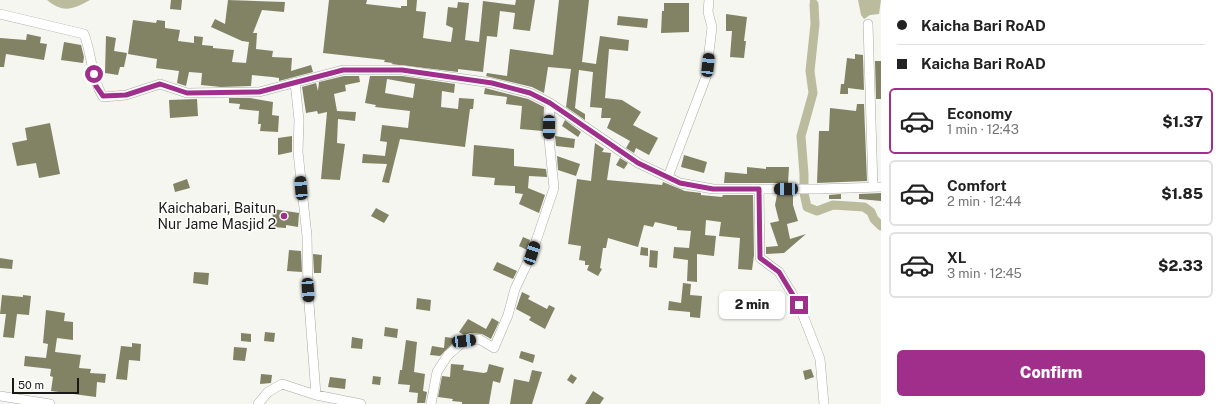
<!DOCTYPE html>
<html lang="en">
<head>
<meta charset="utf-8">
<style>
  body { margin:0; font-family:"Public Sans",sans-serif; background:#f6f6f6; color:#222; height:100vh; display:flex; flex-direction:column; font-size:15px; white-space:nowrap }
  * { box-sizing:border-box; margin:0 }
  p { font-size:13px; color:#767676 }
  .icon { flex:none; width:22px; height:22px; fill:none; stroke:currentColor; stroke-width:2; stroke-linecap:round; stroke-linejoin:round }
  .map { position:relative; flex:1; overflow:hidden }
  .panel { display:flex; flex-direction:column; background:#fff; width:340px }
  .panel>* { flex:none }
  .top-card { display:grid; align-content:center; height:88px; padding:0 16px; background:#fff }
  .scale { position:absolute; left:12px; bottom:10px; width:67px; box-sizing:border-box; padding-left:4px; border:2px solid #191917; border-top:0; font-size:11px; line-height:14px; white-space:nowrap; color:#191917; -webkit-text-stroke:3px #fffffe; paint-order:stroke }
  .end { position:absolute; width:18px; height:18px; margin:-9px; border:5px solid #a02f8c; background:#fff; box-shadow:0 0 0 2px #fff }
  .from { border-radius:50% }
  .bubble { position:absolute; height:28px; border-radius:6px; background:#fff; box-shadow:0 1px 3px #0004; font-size:13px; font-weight:800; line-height:28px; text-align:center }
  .car { position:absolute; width:12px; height:24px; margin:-12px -6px; border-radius:5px; box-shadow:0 0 3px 1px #0007; background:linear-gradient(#222 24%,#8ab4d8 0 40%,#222 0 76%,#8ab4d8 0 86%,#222 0) }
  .top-card b { display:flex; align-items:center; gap:14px; height:38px; font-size:15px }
  .top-card b+b { border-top:1px solid #e0e0e0 }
  .top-card i { width:10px; height:10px; background:#222 }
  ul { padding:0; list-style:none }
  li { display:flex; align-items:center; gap:12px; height:66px; margin:0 8px 6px; padding:0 8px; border:2px solid #e0e0e0; border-radius:6px }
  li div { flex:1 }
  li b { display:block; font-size:15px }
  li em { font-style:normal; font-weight:800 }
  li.current { border-color:#a02f8c }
  li>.icon { width:36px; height:36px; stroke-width:1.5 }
  .button { display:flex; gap:8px; margin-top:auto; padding:8px 16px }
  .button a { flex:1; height:46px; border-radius:6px; background:#a02f8c; color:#fff; font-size:16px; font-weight:800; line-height:46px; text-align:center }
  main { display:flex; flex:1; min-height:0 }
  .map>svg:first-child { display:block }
  .water { fill:#babc9d }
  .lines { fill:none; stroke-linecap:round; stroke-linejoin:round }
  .stream { stroke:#babc9d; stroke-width:2.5 }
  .canal { stroke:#babc9d; stroke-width:9 }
  .building { fill:#828365; fill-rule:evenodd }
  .minor-casing { stroke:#aaaba5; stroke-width:10 }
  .minor { stroke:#fff; stroke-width:9 }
  .route { stroke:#a02f8c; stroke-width:5 }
  .poi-dot { fill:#a02f8c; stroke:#fffffe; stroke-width:1.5 }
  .labels { text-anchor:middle; stroke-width:3; stroke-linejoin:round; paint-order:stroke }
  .poi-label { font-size:14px; fill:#191917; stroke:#fffffe; text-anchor:end }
</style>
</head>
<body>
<main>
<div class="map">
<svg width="881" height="404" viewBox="0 0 881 404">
  <rect width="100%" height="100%" fill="#f5f6f0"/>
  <!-- water -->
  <path class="water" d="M47 0H90C73 9 64 14 47 0Z
    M858 0H881L879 14 870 15 864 19 861 15Z"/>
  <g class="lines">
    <!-- stream -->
    <path class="stream" d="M811 0 815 25"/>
    <!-- canal -->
    <path class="canal" d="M814 4 815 24 810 71 813 93 801 136 804 174V193L807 207 817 211 833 205 864 207 871 212 874 219 881 226"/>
  </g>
  <!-- building -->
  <path class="building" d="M171 0H182L181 10 170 9Z
    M228 0 285 2 284 12 262 10 253 33H257L256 49 273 51 272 57 292 58 291 71 311 65 313 72 279 81V78L272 77 252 75 251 86 221 87 201 85 202 73 189 72 186 86 177 83 179 71 156 68 157 59 128 54 133 20 156 23 157 20 165 21V28L180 30 178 41 194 43V36L203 37 202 45 213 46V48L234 50 232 62 246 63 249 42 242 41 211 27 215 19 225 24Z
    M329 0H367L366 4 401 8V6H407V0H417L416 11 426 12 423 38 451 42 453 28 446 25 448 7 457 8 458 2 469 3 465 40 479 42 483 1 515 5 516 0H535L530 31 513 29 515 13 500 11 497 37 487 36 483 72 458 69V72L391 64 393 63 384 62 385 60 323 53Z
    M559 0H589L582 62 596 64 600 36 629 40 628 51 609 49 605 98 622 100 641 112 633 125 658 138 649 155 636 148 634 153 626 148 630 141 607 128 611 118H601L602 108 590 107 593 72 579 70 575 108 585 114V120L566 107 571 69 548 67 544 93 532 87 486 76 487 73 507 76 510 49 553 55Z
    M664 3H689V32L661 33 662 11H664Z
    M726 14 747 17 744 41H746L744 58 730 57 732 31H726Z
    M618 16 648 19 647 28 617 25Z
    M27 34 41 37 40 43 47 44 44 60 6 54 4 67H0V38L26 40Z
    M106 36 116 38 114 51 127 53 124 67H120L118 75 105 73Z
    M64 42 81 45 84 57 83 63 61 60Z
    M855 54 863 55 864 90 848 88V94H840L841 84H844L847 58 855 59Z
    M875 61H881V99H876Z
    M344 76H359L360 82 345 85 346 91 334 94 337 111 356 112 355 121 338 119 337 143 345 144 340 180 321 179 327 112 318 114 317 111 306 113 302 87 316 83 318 91 319 82Z
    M370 76H402L455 84 454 93 442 91 441 107 458 109 459 98 474 99 473 109H470L465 147 400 139 389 183 382 182 387 164 362 163 363 154 385 156 387 142 380 141 382 125 408 128 410 111 375 107 376 105 365 103ZM387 79 415 84 413 98 385 93Z
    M485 88 528 99 544 107 543 131 520 129 522 106 506 104 507 97 484 94Z
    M229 98H250L273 102 272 115 279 116 278 132 260 131 261 124H258L259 111 239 109 240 104 229 103Z
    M197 99 198 116 170 118 169 100Z
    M857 104H864L867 181 817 183 819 131H829L830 108 856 111Z
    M565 120 581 132 578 137 562 126Z
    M50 123 60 174 39 178 36 163 17 166 12 143 27 140 25 128Z
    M292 136V152L278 155V138Z
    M555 136 575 139 574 148 556 146Z
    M595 143 604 149 602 152 611 153 607 180 662 185 663 182 685 191 701 193V195L722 197 723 195H753L754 255 752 270 738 269 740 238 719 236 721 222 706 220 705 235 716 236 714 256 697 254V282L687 281 688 260 673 258 674 247 689 248 691 231 677 230V227L655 222 653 227 644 225 638 247 608 238 606 248H603L600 268 602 269 598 276 587 270 589 265H585V261L579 260 581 246 568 244 577 179 591 181Z
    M474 145 514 149V166L546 169 547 177 529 176 528 188 545 195 539 213 519 204 523 194 515 193V186L494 185 495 178 472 176Z
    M684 155 707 162 704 173 681 167Z
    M557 156 580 164 576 176 558 170Z
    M620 158 628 163 624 169 616 165Z
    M747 167 766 169V167H789L788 183H724L725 172 747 174Z
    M187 179 190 188 175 192 173 184Z
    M881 193V201L859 199V194Z
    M841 194V199H829V195Z
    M777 195H793V205L798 221 787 224 790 239 806 234 784 253 766 254V247L778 246 770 223 779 221 775 205Z
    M376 208 389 215 384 223 371 216Z
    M273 209 299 213 298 227 286 225V228L272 227Z
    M523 237 530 240 527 250 519 246Z
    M641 247 648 248V256L640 255Z
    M289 250 301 251 302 272 287 271Z
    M650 250 658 251 657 268 649 267Z
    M313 254 322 255 321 273H314Z
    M0 258 13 260 12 269 0 268Z
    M497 262 517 271 513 279 493 270Z
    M194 272 209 273 208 285 193 283Z
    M683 283 691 284 690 295 702 296 700 318 690 317V312L668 310 669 301 681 303Z
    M522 292 530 296 528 299 547 309 549 305 555 308 545 329 529 320 531 317 516 309Z
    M2 295 23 297V295L31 296 29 315 17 314 14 338 3 337 6 314H0Z
    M417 298 431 300 430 311 416 309Z
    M46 310 65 313 64 321 73 322V340L57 338 55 352 81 355 79 368 91 369 90 373 106 374 105 383 97 382 96 397 51 391 53 377 50 376 51 369 24 366 25 356 46 358 48 344 43 343Z
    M492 318 499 322 491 339 482 334 470 333 464 335 459 332 468 319 486 329Z
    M385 327 398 329 397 338 384 336Z
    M265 332 275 333 274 342 264 341Z
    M241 333 251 334V342L241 341Z
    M352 337 363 339 362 349 351 348Z
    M445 337 453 338V343L440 356 430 355 432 346 444 348Z
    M406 340 417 342 414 372 425 374 423 391 427 392 425 403H417L418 393 409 392 410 385 398 384 400 370H402Z
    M132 343 141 344 140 361 129 360 127 380 116 379 121 346 132 347Z
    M234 347 247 348 245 361 233 360Z
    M521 351 535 355 533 363 519 358Z
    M451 364 464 365 463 370 484 373 487 372 489 364 504 368 500 383 493 381 489 404H462V402L452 401 453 399 438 397 442 376 450 377Z
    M811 369 814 377 805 380 803 371Z
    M532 370 542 372 532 404H510L514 379 529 382Z
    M261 374 272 375 271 383 260 384Z
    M571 374 577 378 573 384 567 380Z
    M373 376 381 377 380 385 372 384Z
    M330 377 346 379 345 389 328 387Z
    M593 391 604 398 600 404H585Z"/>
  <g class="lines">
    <!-- minor casing -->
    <g class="minor-casing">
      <path id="minor" d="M0 14 84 34C92 54 91 77 103 97L126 95 160 84 187 93 259 92 343 70H402L492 83 530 93 550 103 638 163 680 183 713 189H818L881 187
        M868 24 873 187
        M295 82 299 120 298 152 307 236 308 290 316 395
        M668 177 706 77 712 27 708 12 709 0
        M759 189 760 258 779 272 799 305 820 359 824 404
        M0 396 50 404
        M258 404 268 392 282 384 316 395 361 404
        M431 404 437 372 448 355 464 341 479 339 494 348 508 315 515 289 532 253 554 188 549 139 550 103"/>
    </g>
    <!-- minor -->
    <use href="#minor" class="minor"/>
  </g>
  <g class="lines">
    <!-- route -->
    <path class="route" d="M94 74 96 86 103 96 126 95 160 84 187 93 259 92 343 70H402L492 83 530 93 550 103 638 163 680 183 713 189H759L760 258 779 272 799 305"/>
  </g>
  <!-- markers -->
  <circle class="poi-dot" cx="284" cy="216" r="4"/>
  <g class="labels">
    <!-- poi labels -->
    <g class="poi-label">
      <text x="276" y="213">Kaichabari, Baitun<tspan x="276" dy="16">Nur Jame Masjid 2</tspan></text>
    </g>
  </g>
</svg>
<div class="scale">50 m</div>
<i class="end from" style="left:94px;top:74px"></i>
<i class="end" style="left:799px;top:305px"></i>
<div class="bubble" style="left:719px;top:291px;width:66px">2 min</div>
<i class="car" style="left:708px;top:65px;rotate:6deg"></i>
<i class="car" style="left:549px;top:127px;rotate:181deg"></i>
<i class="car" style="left:301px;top:188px;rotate:355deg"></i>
<i class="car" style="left:786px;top:189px;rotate:269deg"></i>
<i class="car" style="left:532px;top:253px;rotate:18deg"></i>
<i class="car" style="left:308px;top:290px;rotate:176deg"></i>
<i class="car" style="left:464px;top:341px;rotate:83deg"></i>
</div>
<section class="panel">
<div class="top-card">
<b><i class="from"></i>Kaicha Bari RoAD</b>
<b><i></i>Kaicha Bari RoAD</b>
</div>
<ul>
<li class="current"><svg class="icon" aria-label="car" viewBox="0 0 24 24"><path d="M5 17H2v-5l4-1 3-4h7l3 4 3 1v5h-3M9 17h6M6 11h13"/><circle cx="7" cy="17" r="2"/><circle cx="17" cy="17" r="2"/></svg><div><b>Economy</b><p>1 min · 12:43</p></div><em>$1.37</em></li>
<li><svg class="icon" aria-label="car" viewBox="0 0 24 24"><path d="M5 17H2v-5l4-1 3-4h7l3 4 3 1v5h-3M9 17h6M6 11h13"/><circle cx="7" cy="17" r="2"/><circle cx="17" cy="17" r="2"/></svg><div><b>Comfort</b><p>2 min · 12:44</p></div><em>$1.85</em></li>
<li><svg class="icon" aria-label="car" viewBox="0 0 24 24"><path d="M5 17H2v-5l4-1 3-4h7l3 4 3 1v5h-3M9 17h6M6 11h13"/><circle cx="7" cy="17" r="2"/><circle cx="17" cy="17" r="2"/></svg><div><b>XL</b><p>3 min · 12:45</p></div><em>$2.33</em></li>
</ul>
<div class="button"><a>Confirm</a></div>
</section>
</main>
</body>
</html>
